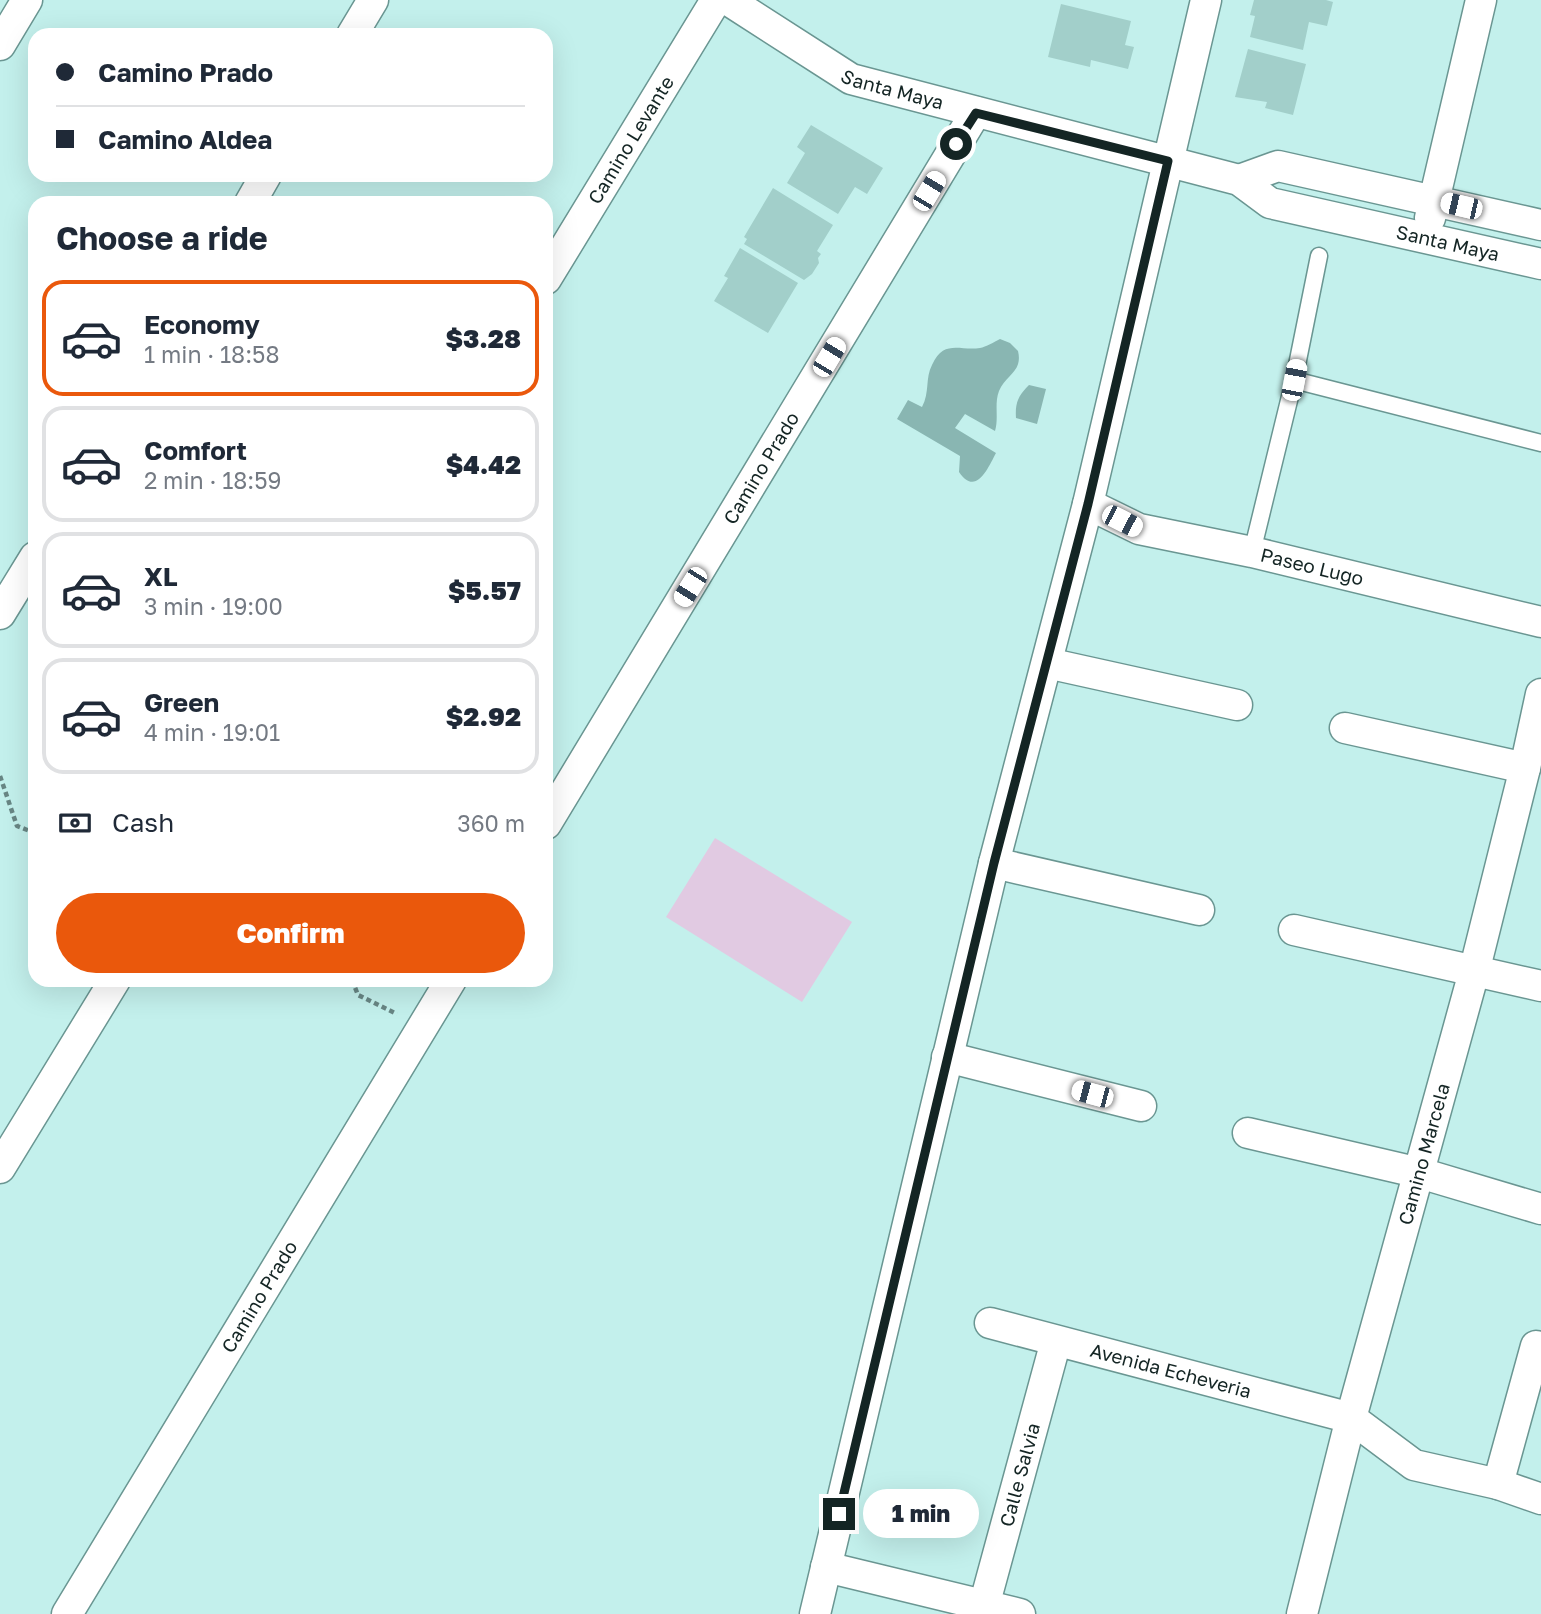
<!DOCTYPE html>
<html lang="en">
<head>
<meta charset="utf-8">
<style>
  body { margin:0; font-family:"Golos Text",sans-serif; background:#f2f2f3; color:#1f2937; height:100vh; display:flex; flex-direction:column; font-size:26px; white-space:nowrap }
  * { box-sizing:border-box; margin:0 }
  p { font-size:23px; color:#747a83 }
  .icon { flex:none; width:38px; height:38px; fill:none; stroke:currentColor; stroke-width:2; stroke-linecap:round; stroke-linejoin:round }
  .map { position:relative; flex:1; overflow:hidden }
  .drawer { position:absolute; left:28px; top:196px; width:525px; height:791px; display:flex; flex-direction:column; background:#fff; border-radius:21px; box-shadow:0 7px 28px #0002 }
  .drawer>* { flex:none }
  .guide { position:absolute; left:28px; top:28px; width:525px; height:154px; border-radius:21px; box-shadow:0 7px 28px #0002; display:grid; align-content:center; height:154px; padding:0 28px; background:#fff }
  .end { position:absolute; width:32px; height:32px; margin:-16px; border:9px solid #142524; background:#fff; box-shadow:0 0 0 4px #fff }
  .from { border-radius:50% }
  .bubble { position:absolute; height:49px; border-radius:24px; background:#fff; box-shadow:0 7px 28px #0002; font-size:23px; font-weight:800; line-height:49px; text-align:center }
  .car { position:absolute; width:21px; height:42px; margin:-21px -10px; border-radius:9px; box-shadow:0 0 5px 2px #0007; background:linear-gradient(#fff 24%,#345 0 40%,#fff 0 76%,#345 0 86%,#fff 0) }
  .guide b { display:flex; align-items:center; gap:24px; height:66px; font-size:26px }
  .guide b+b { border-top:2px solid #e0e1e3 }
  .guide i { width:18px; height:18px; background:#1f2937 }
  ul { padding:0; list-style:none }
  li { display:flex; align-items:center; gap:21px; height:116px; margin:0 14px 10px; padding:0 14px; border:4px solid #e0e1e3; border-radius:21px }
  li div { flex:1 }
  li b { display:block; font-size:26px }
  li em { font-style:normal; font-weight:800 }
  li.active { border-color:#ea580c }
  li>.icon { width:63px; height:63px; stroke-width:1.5 }
  h2 { padding:0 28px; font-size:32px; line-height:84px }
  .pay { display:flex; align-items:center; gap:18px; height:77px; padding:0 28px; font-size:26px }
  .pay p { margin-inline-start:auto }
  .primary-button { display:flex; gap:14px; margin-top:auto; padding:14px 28px }
  .primary-button a { flex:1; height:80px; border-radius:42px; background:#ea580c; color:#fff; font-size:28px; font-weight:800; line-height:80px; text-align:center }
  .map>svg:first-child { display:block }
  .green { fill:#e1cae2 }
  .water { fill:#89b6b2 }
  .building { fill:#a2cfca }
  .lines { fill:none; stroke-linecap:round; stroke-linejoin:round }
  .lane-casing { stroke:#6a9692; stroke-width:19 }
  .street-casing { stroke:#6a9692; stroke-width:33 }
  .path { stroke:#688684; stroke-width:4.5; stroke-dasharray:5 3.5; stroke-linecap:butt }
  .lane { stroke:#fff; stroke-width:16 }
  .street { stroke:#fff; stroke-width:30 }
  .route { stroke:#142524; stroke-width:9 }
  .labels { text-anchor:middle; stroke-width:5; stroke-linejoin:round; paint-order:stroke }
  .street-label { font-size:19px; fill:#142524; stroke:#c3f0ec }
</style>
</head>
<body>
<div class="map">
<svg width="1541" height="1614" viewBox="0 0 1541 1614">
  <rect width="100%" height="100%" fill="#c3f0ec"/>
  <!-- green -->
  <path class="green" d="M715 838 852 922 802 1002 666 917Z"/>
  <!-- water -->
  <path class="water" d="M1000 339 1010 343 1018 351C1023 372 1006 374 999 391 994 404 999 418 995 431L965 414 955 428 996 453C988 468 976 497 959 472L960 456 897 419 908 400 922 407C930 392 925 378 932 365 944 339 959 351 980 348 986 347 994 342 1000 339Z
    M1029 385 1046 389 1037 424 1016 418C1015 403 1018 396 1029 385Z"/>
  <!-- building -->
  <path class="building" d="M1254 0H1326L1333 2 1327 26 1309 22 1303 50 1250 37 1255 16 1250 15Z
    M1061 4 1131 21 1125 45 1134 47 1128 69 1091 60 1090 67 1048 57Z
    M1248 49 1306 64 1293 115 1265 108 1267 102 1235 97Z
    M811 125 883 168 867 194 855 187 838 214 787 183 805 153 797 147Z
    M773 188 833 225 817 251 821 254 818 258 819 263 812 274 804 280 744 244 747 239 744 237Z
    M740 248 798 283 768 333 714 301 728 278 724 276Z"/>
  <g class="lines">
    <!-- lane casing -->
    <g class="lane-casing">
      <path id="lane" d="M1294 380 1541 443
        M1252 552 1294 380 1319 256"/>
    </g>
    <!-- street casing -->
    <g class="street-casing">
      <g id="street">
        <path id="s1" d="M728 0 851 79 1239 180 1270 203 1541 264"/>
        <path d="M352 35 373 0"/>
        <path d="M0 45 27 0"/>
        <path d="M1239 180 1278 166 1541 225"/>
        <path d="M250 203 266 175"/>
        <path d="M1430 218 1481 0"/>
        <path id="s2" d="M546 279 716 0"/>
        <path id="s3" d="M1088 504 1139 529 1252 552 1541 622"/>
        <path d="M0 614 35 557"/>
        <path d="M1047 663 1237 705"/>
        <path d="M1345 728 1525 768"/>
        <path id="s4" d="M546 824 976 112"/>
        <path d="M994 863 1199 910"/>
        <path d="M1294 930 1541 986"/>
        <path d="M947 1057 1141 1106"/>
        <path d="M1248 1133 1420 1173 1541 1209"/>
        <path d="M0 1168 115 980"/>
        <path id="s5" d="M990 1323 1351 1418 1414 1465 1498 1484 1541 1499"/>
        <path d="M1498 1484 1536 1346"/>
        <path d="M826 1567 1020 1614"/>
        <path id="s6" d="M984 1606 1056 1341"/>
        <path id="s7" d="M67 1614 451 980"/>
        <path d="M815 1614 994 863 1088 504 1206 0"/>
        <path id="s8" d="M1302 1614 1351 1418 1474 972 1525 768 1541 694"/>
      </g>
    </g>
    <!-- path -->
    <path class="path" d="M0 776 17 826 35 833
      M352 980 358 995 397 1014"/>
    <!-- lane -->
    <use href="#lane" class="lane"/>
    <!-- street -->
    <use href="#street" class="street"/>
  </g>
  <g class="lines">
    <!-- route -->
    <path class="route" d="M839 1514 994 863 1088 504 1168 161 976 113 956 144"/>
  </g>
  <g class="labels">
    <!-- street labels -->
    <g class="street-label">
      <text dy="7" stroke="none"><textPath href="#s1" startOffset="189">Santa Maya</textPath></text>
      <text dy="7" stroke="none"><textPath href="#s2" startOffset="163">Camino Levante</textPath></text>
      <text dy="7" stroke="none"><textPath href="#s1" startOffset="768">Santa Maya</textPath></text>
      <text dy="7" stroke="none"><textPath href="#s4" startOffset="416">Camino Prado</textPath></text>
      <text dy="7" stroke="none"><textPath href="#s3" startOffset="234">Paseo Lugo</textPath></text>
      <text dy="7" stroke="none"><textPath href="#s8" startOffset="476">Camino Marcela</textPath></text>
      <text dy="7" stroke="none"><textPath href="#s7" startOffset="371">Camino Prado</textPath></text>
      <text dy="7" stroke="none"><textPath href="#s5" startOffset="187">Avenida Echeveria</textPath></text>
      <text dy="7" stroke="none"><textPath href="#s6" startOffset="136">Calle Salvia</textPath></text>
    </g>
  </g>
</svg>
<i class="end from" style="left:956px;top:144px"></i>
<i class="end" style="left:839px;top:1514px"></i>
<div class="bubble" style="left:863px;top:1489px;width:116px">1 min</div>
<i class="car" style="left:929px;top:191px;rotate:31deg"></i>
<i class="car" style="left:1461px;top:206px;rotate:283deg"></i>
<i class="car" style="left:829px;top:357px;rotate:31deg"></i>
<i class="car" style="left:1294px;top:380px;rotate:11deg"></i>
<i class="car" style="left:1122px;top:521px;rotate:117deg"></i>
<i class="car" style="left:690px;top:587px;rotate:212deg"></i>
<i class="car" style="left:1092px;top:1094px;rotate:285deg"></i>
<div class="guide">
<b><i class="from"></i>Camino Prado</b>
<b><i></i>Camino Aldea</b>
</div>
<section class="drawer">
<h2>Choose a ride</h2>
<ul>
<li class="active"><svg class="icon" aria-label="car" viewBox="0 0 24 24"><path d="M5 17H2v-5l4-1 3-4h7l3 4 3 1v5h-3M9 17h6M6 11h13"/><circle cx="7" cy="17" r="2"/><circle cx="17" cy="17" r="2"/></svg><div><b>Economy</b><p>1 min · 18:58</p></div><em>$3.28</em></li>
<li><svg class="icon" aria-label="car" viewBox="0 0 24 24"><path d="M5 17H2v-5l4-1 3-4h7l3 4 3 1v5h-3M9 17h6M6 11h13"/><circle cx="7" cy="17" r="2"/><circle cx="17" cy="17" r="2"/></svg><div><b>Comfort</b><p>2 min · 18:59</p></div><em>$4.42</em></li>
<li><svg class="icon" aria-label="car" viewBox="0 0 24 24"><path d="M5 17H2v-5l4-1 3-4h7l3 4 3 1v5h-3M9 17h6M6 11h13"/><circle cx="7" cy="17" r="2"/><circle cx="17" cy="17" r="2"/></svg><div><b>XL</b><p>3 min · 19:00</p></div><em>$5.57</em></li>
<li><svg class="icon" aria-label="car" viewBox="0 0 24 24"><path d="M5 17H2v-5l4-1 3-4h7l3 4 3 1v5h-3M9 17h6M6 11h13"/><circle cx="7" cy="17" r="2"/><circle cx="17" cy="17" r="2"/></svg><div><b>Green</b><p>4 min · 19:01</p></div><em>$2.92</em></li>
</ul>
<div class="pay"><svg class="icon" aria-label="cash" viewBox="0 0 24 24"><path d="M3 7h18v10H3z"/><circle cx="12" cy="12" r="2"/></svg>Cash<p>360 m</p></div>
<div class="primary-button"><a>Confirm</a></div>
</section>
</div>
</body>
</html>
